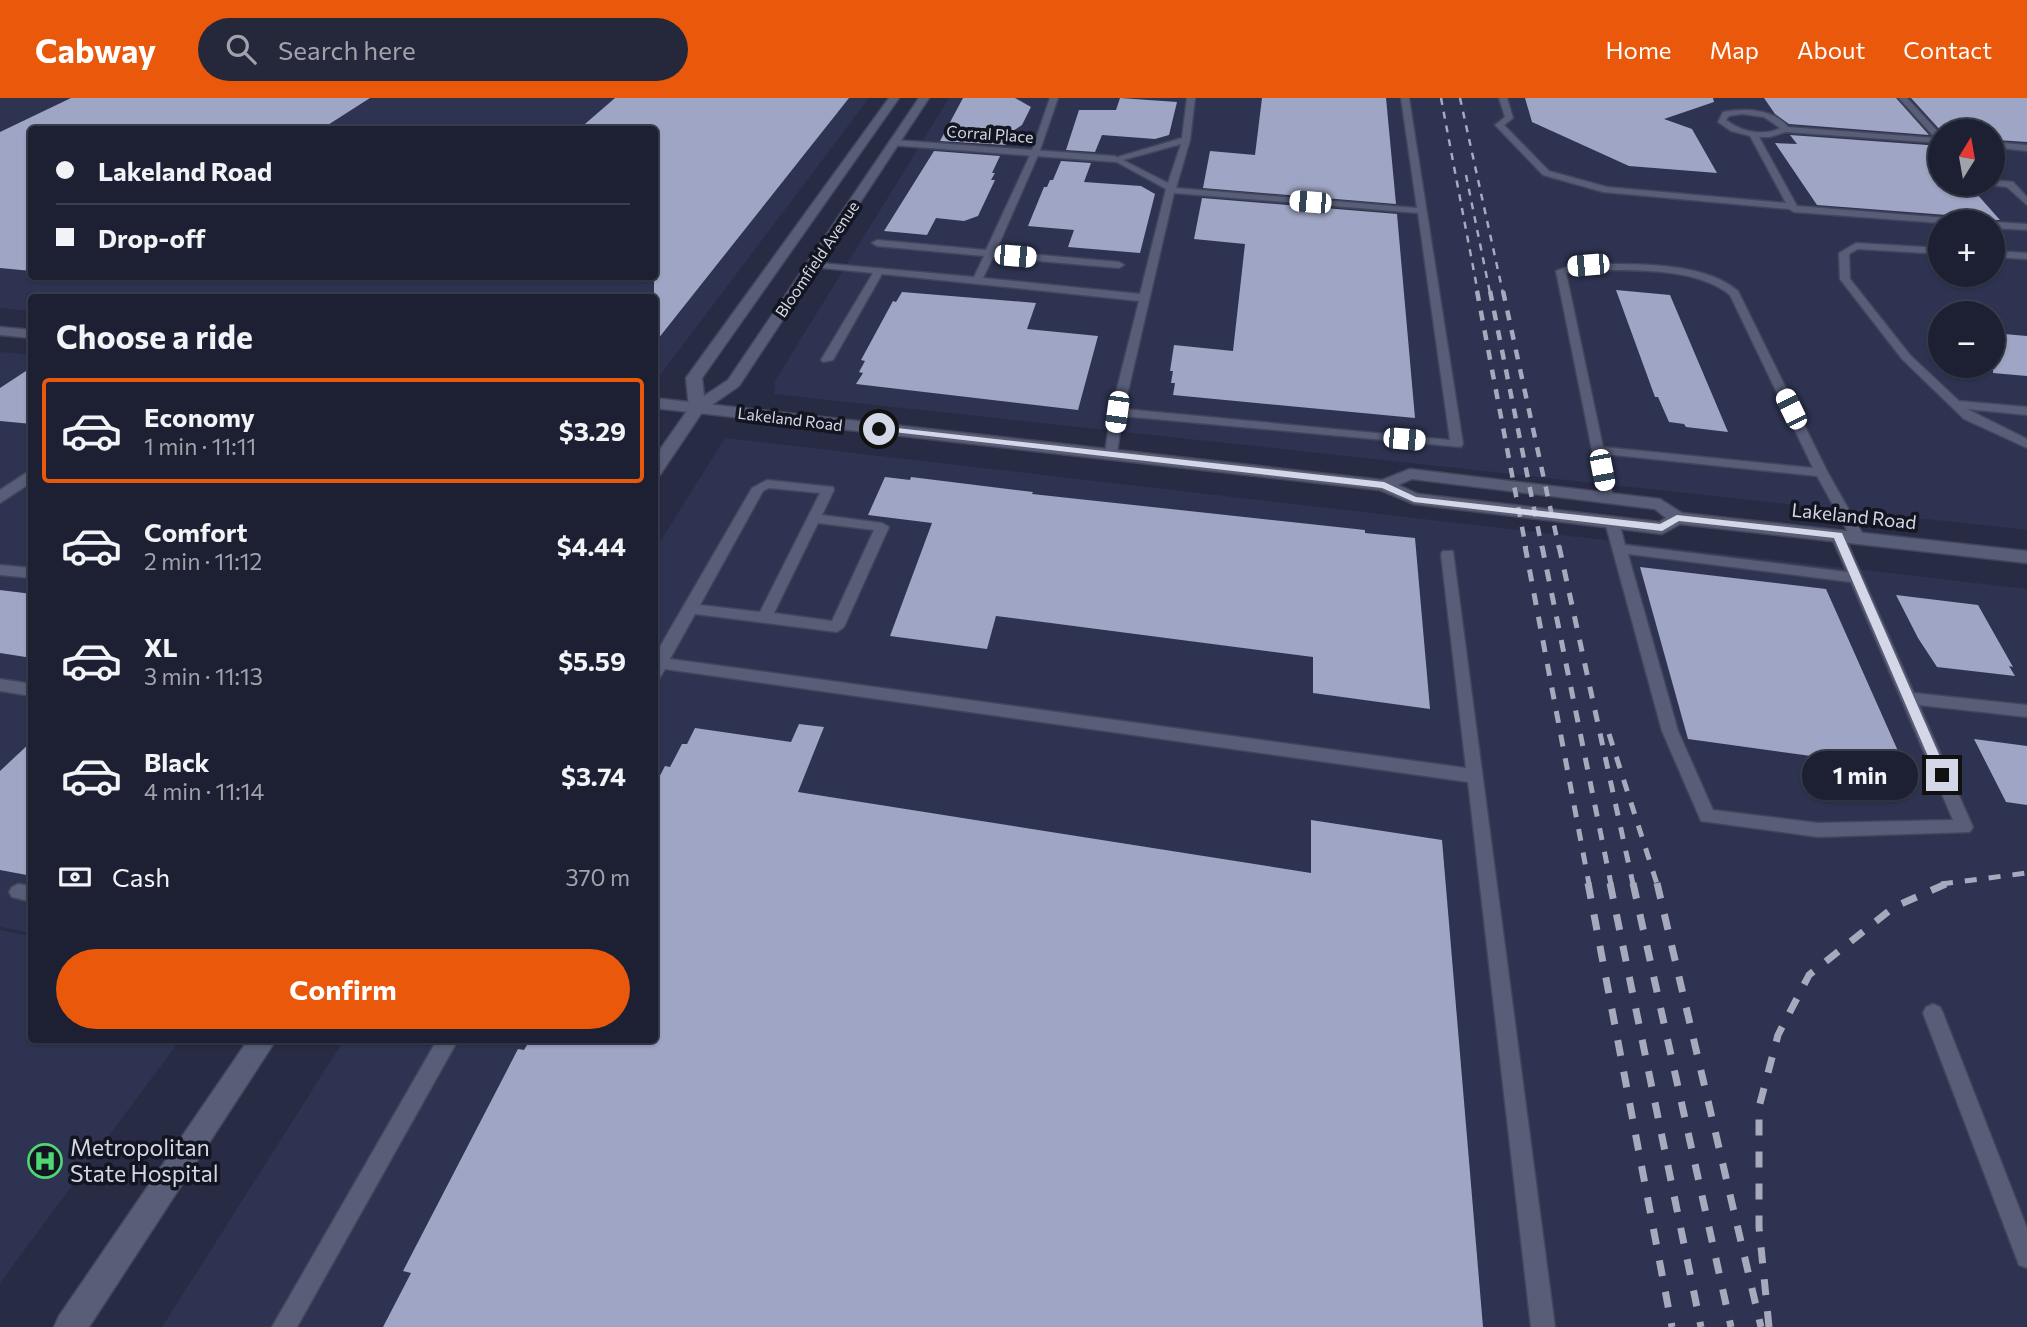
<!DOCTYPE html>
<html lang="en">
<head>
<meta charset="utf-8">
<style>
  body { margin:0; font-family:Commissioner,sans-serif; background:#25283a; color:#f1f3f6; height:100vh; display:flex; flex-direction:column; font-size:26px; white-space:nowrap }
  * { box-sizing:border-box; margin:0 }
  p { font-size:23px; color:#a0a3ac }
  .icon { flex:none; width:38px; height:38px; fill:none; stroke:currentColor; stroke-width:2; stroke-linecap:round; stroke-linejoin:round }
  .map { position:relative; flex:1; overflow:hidden }
  .panel { position:absolute; left:28px; top:196px; width:630px; height:749px; display:flex; flex-direction:column; background:#1d2032; border-radius:7px; box-shadow:0 2px 5px #0004,0 0 0 2px #3b3e4d }
  .panel>* { flex:none }
  .hud { position:absolute; left:28px; top:28px; width:630px; height:154px; border-radius:7px; box-shadow:0 2px 5px #0004,0 0 0 2px #3b3e4d; display:grid; align-content:center; height:154px; padding:0 28px; background:#1d2032 }
  .needle { width:46px; rotate:11deg }
  .tools { position:absolute; left:1928px; top:21px; display:grid; gap:14px }
  .tools a { display:grid; place-items:center; width:77px; height:77px; border-radius:50%; background:#1d2032; box-shadow:0 2px 5px #0004,0 0 0 2px #3b3e4d; font-size:35px }
  .end { position:absolute; width:32px; height:32px; margin:-16px; border:9px solid #d4d7e7; background:#111; box-shadow:0 0 0 4px #111 }
  .from { border-radius:50% }
  .bubble { position:absolute; height:49px; border-radius:24px; background:#1d2032; box-shadow:0 2px 5px #0004,0 0 0 2px #3b3e4d; font-size:23px; font-weight:700; line-height:49px; text-align:center }
  .car { position:absolute; width:21px; height:42px; margin:-21px -10px; border-radius:9px; box-shadow:0 0 5px 2px #0007; background:linear-gradient(#fff 24%,#345 0 40%,#fff 0 76%,#345 0 86%,#fff 0) }
  .hud b { display:flex; align-items:center; gap:24px; height:66px; font-size:26px }
  .hud b+b { border-top:2px solid #3b3e4d }
  .hud i { width:18px; height:18px; background:#f1f3f6 }
  ul { padding:0; list-style:none }
  li { display:flex; align-items:center; gap:21px; height:105px; margin:0 14px 10px; padding:0 14px; border:4px solid transparent; border-radius:7px }
  li div { flex:1 }
  li b { display:block; font-size:26px }
  li em { font-style:normal; font-weight:700 }
  li.current { border-color:#ea580c }
  li>.icon { width:63px; height:63px; stroke-width:1.5 }
  h2 { padding:0 28px; font-size:32px; line-height:84px }
  .pay { display:flex; align-items:center; gap:18px; height:77px; padding:0 28px; font-size:26px }
  .pay p { margin-inline-start:auto }
  .action { display:flex; gap:14px; margin-top:auto; padding:14px 28px }
  .action a { flex:1; height:80px; border-radius:42px; background:#ea580c; color:#fff; font-size:28px; font-weight:700; line-height:80px; text-align:center }
  header { display:flex; align-items:center; gap:42px; box-sizing:border-box; height:98px; padding:0 35px; background:#ea580c; color:#fff }
  header strong { font-size:33px }
  nav { display:flex; gap:38px; margin-inline-start:auto; font-size:24px }
  .search { width:490px; height:63px; background:#25283a; display:flex; align-items:center; gap:18px; box-sizing:border-box; padding:0 24px; border-radius:38px; color:#a0a3ac; font-size:26px }
  .map>svg:first-child { display:block }
  .built { fill:#2e3351; fill-rule:evenodd }
  .building { fill:#9fa5c4 }
  .lines { fill:none; stroke-linecap:round; stroke-linejoin:round }
  .service-casing { stroke:#43465a; stroke-width:3 }
  .minor-casing { stroke:#43465a; stroke-width:3 }
  .tertiary-casing { stroke:#43465a; stroke-width:3 }
  .secondary-casing { stroke:#43465a; stroke-width:3 }
  .service { fill:#585d78; fill-rule:evenodd }
  .minor { fill:#585d78; fill-rule:evenodd }
  .tertiary { fill:#585d78; fill-rule:evenodd }
  .secondary { fill:#585d78; fill-rule:evenodd }
  .rail-far3 { stroke:#a7aabc; stroke-width:2.5; stroke-dasharray:7 7; stroke-linecap:butt }
  .rail-far2 { stroke:#a7aabc; stroke-width:4.5; stroke-dasharray:10 10; stroke-linecap:butt }
  .rail-far1 { stroke:#a7aabc; stroke-width:5; stroke-dasharray:12 12; stroke-linecap:butt }
  .rail { stroke:#a7aabc; stroke-width:7; stroke-dasharray:16 16; stroke-linecap:butt }
  .route { fill:#d4d7e7 }
  .labels { text-anchor:middle; stroke-width:7; stroke-linejoin:round; paint-order:stroke }
  .far-street-label { font-size:16px; fill:#d4d7e7; stroke:#131520 }
  .street-label { font-size:19px; fill:#d4d7e7; stroke:#131520 }
  .near-poi-label { font-size:23px; fill:#d4d7e7; stroke:#131520; text-anchor:start }
</style>
</head>
<body>
<header>
<strong>Cabway</strong>
<div class="search"><svg class="icon" aria-label="search" viewBox="0 0 24 24"><circle cx="10" cy="10" r="6"/><path d="M15 15l6 6"/></svg>Search here</div>
<nav><a>Home</a><a>Map</a><a>About</a><a>Contact</a></nav>
</header>
<div class="map">
<svg width="2027" height="1229" viewBox="0 0 2027 1229">
  <rect width="100%" height="100%" fill="#272b43"/>
  <!-- built -->
  <path class="built" d="M0 0H869L658 280H654V200H32L31 213 0 210ZM32 32H654V178H32Z
    M949 0H2027V432L774 296 775 283ZM1941 33H1993V86H1941ZM1941 124H1993V177H1941ZM1941 215H1993V268H1941Z
    M0 254 31 257V835L0 829Z
    M725 340 2027 491V1229H162L344 942H654L655 452Z
    M0 832 31 838 32 942H180L0 1185Z"/>
  <!-- building -->
  <path class="building" d="M71 0H370L320 32H32V173L0 170V34Z
    M615 0H849L654 246V32H578Z
    M963 0H1015L1031 9 1022 27 1013 33 1006 47 940 43Z
    M1120 0 1177 4 1169 37 1155 41 1102 37 1095 54 1066 52 1079 12H1116Z
    M1262 0H1386L1396 106 1203 90 1210 53 1255 57Z
    M1525 0H1713L1714 4 1664 21 1692 31 1717 75 1629 68 1532 24Z
    M1764 0H1896L1929 37 1789 26 1775 16Z
    M1911 0H2027V44L1997 42 1993 33H1941Z
    M1790 37 1941 48V86H1968L2000 122H1966L1960 118 1817 107 1775 45 1797 46Z
    M934 53 1000 58 992 75H995L991 82H995L978 118 964 123 936 120 927 137 884 133Z
    M1061 63 1091 65 1084 84 1141 88 1155 96 1140 155 1068 149 1074 132 1028 128 1044 89H1047L1050 82H1053Z
    M1202 100 1397 116 1415 320 1173 297 1175 285H1171L1173 273H1170L1174 247 1233 253 1245 146 1194 141Z
    M1616 192 1670 197 1728 334 1686 329 1684 326 1669 324 1658 299H1655Z
    M902 194 1036 205 1027 231 1098 238 1078 312 856 286 863 275 859 274 865 263 861 262 893 203 896 204Z
    M1993 235 2027 238V278L1993 275Z
    M32 269V326L0 323V290Z
    M885 379 910 382 911 379 1033 394 1032 396 1365 432V435L1415 440 1430 611 1313 595V559L996 518 987 551 890 538 932 425 868 417Z
    M1640 469 1826 491 1906 671 1688 641Z
    M0 492 32 496V560L0 555Z
    M1896 497 1978 507 2013 569 2009 568 2015 578 1937 569 1918 540Z
    M799 626 824 629 798 694 1311 775V722L1442 742 1483 1229H383L411 1175 403 1173 518 951 524 952 530 942H654V689L665 668 670 669 682 646H687L695 630 791 644Z
    M1974 641 2027 648V707L2006 704Z
    M32 643V778L0 772V673Z"/>
  <g class="lines">
    <!-- service casing -->
    <g class="service-casing">
      <path id="service" d="M1050 0H1058L1039 55 996 153 1119 164 1124 167 1119 170 993 159 983 180 1140 196 1166 91 1111 61 1182 40 1187 0H1195L1190 42 1176 90 1417 110 1401 0H1409L1463 346 1461 349 1122 318 1117 355 1115 358H1107L1105 355 1111 314 1139 203 882 176 833 262 823 264 821 262 873 175 813 169 809 168V164L974 179 984 158 877 148 872 145 877 142 986 152 1031 55ZM1181 46 1168 85 1123 62ZM1174 95 1418 115 1450 342 1124 311Z
        M1499 0H1507L1513 20 1504 27 1549 73 1607 89 1786 105 1750 38 1731 33 1718 24 1723 14C1744 10 1773 10 1788 29L1935 40 1899 0H1907L1941 37V45L1786 34 1770 39H1759L1797 108 1960 121 1965 124 1941 125 1794 114 1789 111 1603 94 1543 77 1495 27 1505 19ZM1742 16 1764 19 1780 30C1763 39 1740 33 1726 22L1729 18Z
        M1993 44 2027 47V53L1993 49Z
        M1993 82 2013 84 2027 99V107L2007 89 1990 87 1993 86Z
        M1993 124 2027 126V132L1993 130Z
        M1856 145 1941 150V156L1858 151 1849 156 1850 181 1910 257 1959 303 2027 309V317L1967 311 2027 341V350L1964 321 1902 261 1840 181 1839 155Z
        M1993 153 2027 155V161L1993 159Z
        M1589 166C1633 166 1703 163 1738 193L1828 375 1865 440 1863 443H1853L1817 378 1604 356 1613 399 1607 403 1602 402 1556 173 1572 167ZM1589 172C1630 172 1697 169 1730 197L1813 370 1603 349 1566 175Z
        M767 382 833 389 834 392 822 417 882 425 889 429 844 529 837 534 695 516 670 561 1466 670 1441 456 1443 453H1453L1555 1229H1531L1468 684 665 571 659 581 654 582V559L752 390ZM769 390 820 395 760 514 700 507 763 393ZM818 425 874 432 832 523 774 515Z
        M1612 420 1619 424 1625 447 1847 474 1831 438 1838 434 1843 435 1914 595 2027 607V619L1919 607 1973 729 1970 734 1818 739 1701 723 1662 633 1605 424ZM1628 456 1851 484 1953 722 1818 725 1713 712 1678 633Z
        M0 467 32 470V480L0 477Z
        M0 581 32 586V598L0 593Z
        M18 786 32 788V804L12 799 9 794 12 789Z
        M1933 906 1940 909 1943 915 2027 1130V1170L2019 1167 2016 1159 1923 915 1926 909Z
        M437 942H458L297 1229H272Z"/>
    </g>
    <!-- minor casing -->
    <g class="minor-casing">
      <path id="minor" d="M894 42 1115 58 1121 61 1115 64 890 47V43Z
        M32 371V384L0 405V392Z"/>
    </g>
    <!-- tertiary casing -->
    <g class="tertiary-casing">
      <path id="tertiary" d="M0 229 32 232V240L0 237Z
        M654 300 1382 382 1410 371 1660 401 1682 415 2027 453V465L1680 426 1662 436 1414 406 1380 392 654 310ZM1412 381 1655 411 1666 420 1659 424 1418 396 1398 387Z"/>
    </g>
    <!-- secondary casing -->
    <g class="secondary-casing">
      <path id="secondary" d="M889 0H899L702 280 704 298 728 282 919 0H929L739 288 703 313 660 377 654 378V360L689 310 686 280Z
        M248 942H276L89 1229H54L59 1218Z"/>
    </g>
    <!-- service -->
    <use href="#service" class="service"/>
    <!-- minor -->
    <use href="#minor" class="minor"/>
    <!-- tertiary -->
    <use href="#tertiary" class="tertiary"/>
    <!-- secondary -->
    <use href="#secondary" class="secondary"/>
    <!-- rail-far3 -->
    <path class="rail-far3" d="M1441 0 1478 195
      M1460 0 1503 195
      M1466 77 1490 195"/>
    <!-- rail-far2 -->
    <path class="rail-far2" d="M1477 193 1526 450
      M1490 193 1542 450
      M1503 193 1559 450"/>
    <!-- rail-far1 -->
    <path class="rail-far1" d="M1525 448 1589 786
      M1542 448 1611 786
      M1559 448 1633 786
      M1609 636 1657 786
      M1941 786 2027 775"/>
    <!-- rail -->
    <path class="rail" d="M1588 785 1672 1229
      M1610 785 1701 1229
      M1633 785 1731 1229
      M1657 785 1761 1229
      M1769 1229 1759 1129V1009L1778 937 1809 877 1894 809 1948 785"/>
  </g>
  <!-- route -->
  <path class="route" d="M879 328 1384 384 1416 399 1660 426 1677 417 1842 435 1948 677 1942 682 1936 677 1834 440 1679 423 1662 433 1414 404 1382 390 876 332V329Z"/>
  <!-- icons -->
  <defs>
    <g id="hospital-ring" transform="scale(1.75)"><circle r="9.5" fill="#131520" stroke="#4fd675" stroke-width="1.5"/><path d="M-5-5h3v3.5h4V-5h3V5h-3V1.5h-4V5h-3Z" fill="#4fd675"/></g>
  </defs>
  <g fill-rule="evenodd">
    <use href="#hospital-ring" x="45" y="1063"/>
  </g>
  <g class="labels">
    <!-- far-street labels -->
    <g class="far-street-label">
      <text transform="translate(990 36) rotate(4)" y="6">Corral Place</text>
      <text transform="translate(817 161) rotate(-56)" y="6">Bloomfield Avenue</text>
      <text transform="translate(790 321) rotate(7)" y="6">Lakeland Road</text>
    </g>
    <!-- street labels -->
    <g class="street-label">
      <text transform="translate(1854 418) rotate(6)" y="7">Lakeland Road</text>
    </g>
    <!-- near-poi labels -->
    <g class="near-poi-label">
      <text x="70" y="1058">Metropolitan<tspan x="70" dy="26">State Hospital</tspan></text>
    </g>
  </g>
</svg>
<div class="tools">
<a><svg class="needle" viewBox="-14 -14 28 28"><path d="M0-13l5 13h-10z" fill="#e53935"/><path d="M0 13l5-13h-10z" fill="#a0a3ac"/></svg></a>
<a>+</a>
<a>−</a>
</div>
<i class="end from" style="left:879px;top:331px"></i>
<i class="end" style="left:1942px;top:677px"></i>
<div class="bubble" style="left:1802px;top:653px;width:116px">1 min</div>
<i class="car" style="left:1310px;top:104px;rotate:275deg"></i>
<i class="car" style="left:1015px;top:158px;rotate:95deg"></i>
<i class="car" style="left:1588px;top:167px;rotate:265deg"></i>
<i class="car" style="left:1791px;top:311px;rotate:334deg"></i>
<i class="car" style="left:1117px;top:314px;rotate:188deg"></i>
<i class="car" style="left:1404px;top:341px;rotate:95deg"></i>
<i class="car" style="left:1602px;top:372px;rotate:169deg"></i>
<div class="hud">
<b><i class="from"></i>Lakeland Road</b>
<b><i></i>Drop-off</b>
</div>
<section class="panel">
<h2>Choose a ride</h2>
<ul>
<li class="current"><svg class="icon" aria-label="car" viewBox="0 0 24 24"><path d="M5 17H2v-5l4-1 3-4h7l3 4 3 1v5h-3M9 17h6M6 11h13"/><circle cx="7" cy="17" r="2"/><circle cx="17" cy="17" r="2"/></svg><div><b>Economy</b><p>1 min · 11:11</p></div><em>$3.29</em></li>
<li><svg class="icon" aria-label="car" viewBox="0 0 24 24"><path d="M5 17H2v-5l4-1 3-4h7l3 4 3 1v5h-3M9 17h6M6 11h13"/><circle cx="7" cy="17" r="2"/><circle cx="17" cy="17" r="2"/></svg><div><b>Comfort</b><p>2 min · 11:12</p></div><em>$4.44</em></li>
<li><svg class="icon" aria-label="car" viewBox="0 0 24 24"><path d="M5 17H2v-5l4-1 3-4h7l3 4 3 1v5h-3M9 17h6M6 11h13"/><circle cx="7" cy="17" r="2"/><circle cx="17" cy="17" r="2"/></svg><div><b>XL</b><p>3 min · 11:13</p></div><em>$5.59</em></li>
<li><svg class="icon" aria-label="car" viewBox="0 0 24 24"><path d="M5 17H2v-5l4-1 3-4h7l3 4 3 1v5h-3M9 17h6M6 11h13"/><circle cx="7" cy="17" r="2"/><circle cx="17" cy="17" r="2"/></svg><div><b>Black</b><p>4 min · 11:14</p></div><em>$3.74</em></li>
</ul>
<div class="pay"><svg class="icon" aria-label="cash" viewBox="0 0 24 24"><path d="M3 7h18v10H3z"/><circle cx="12" cy="12" r="2"/></svg>Cash<p>370 m</p></div>
<div class="action"><a>Confirm</a></div>
</section>
</div>
</body>
</html>
